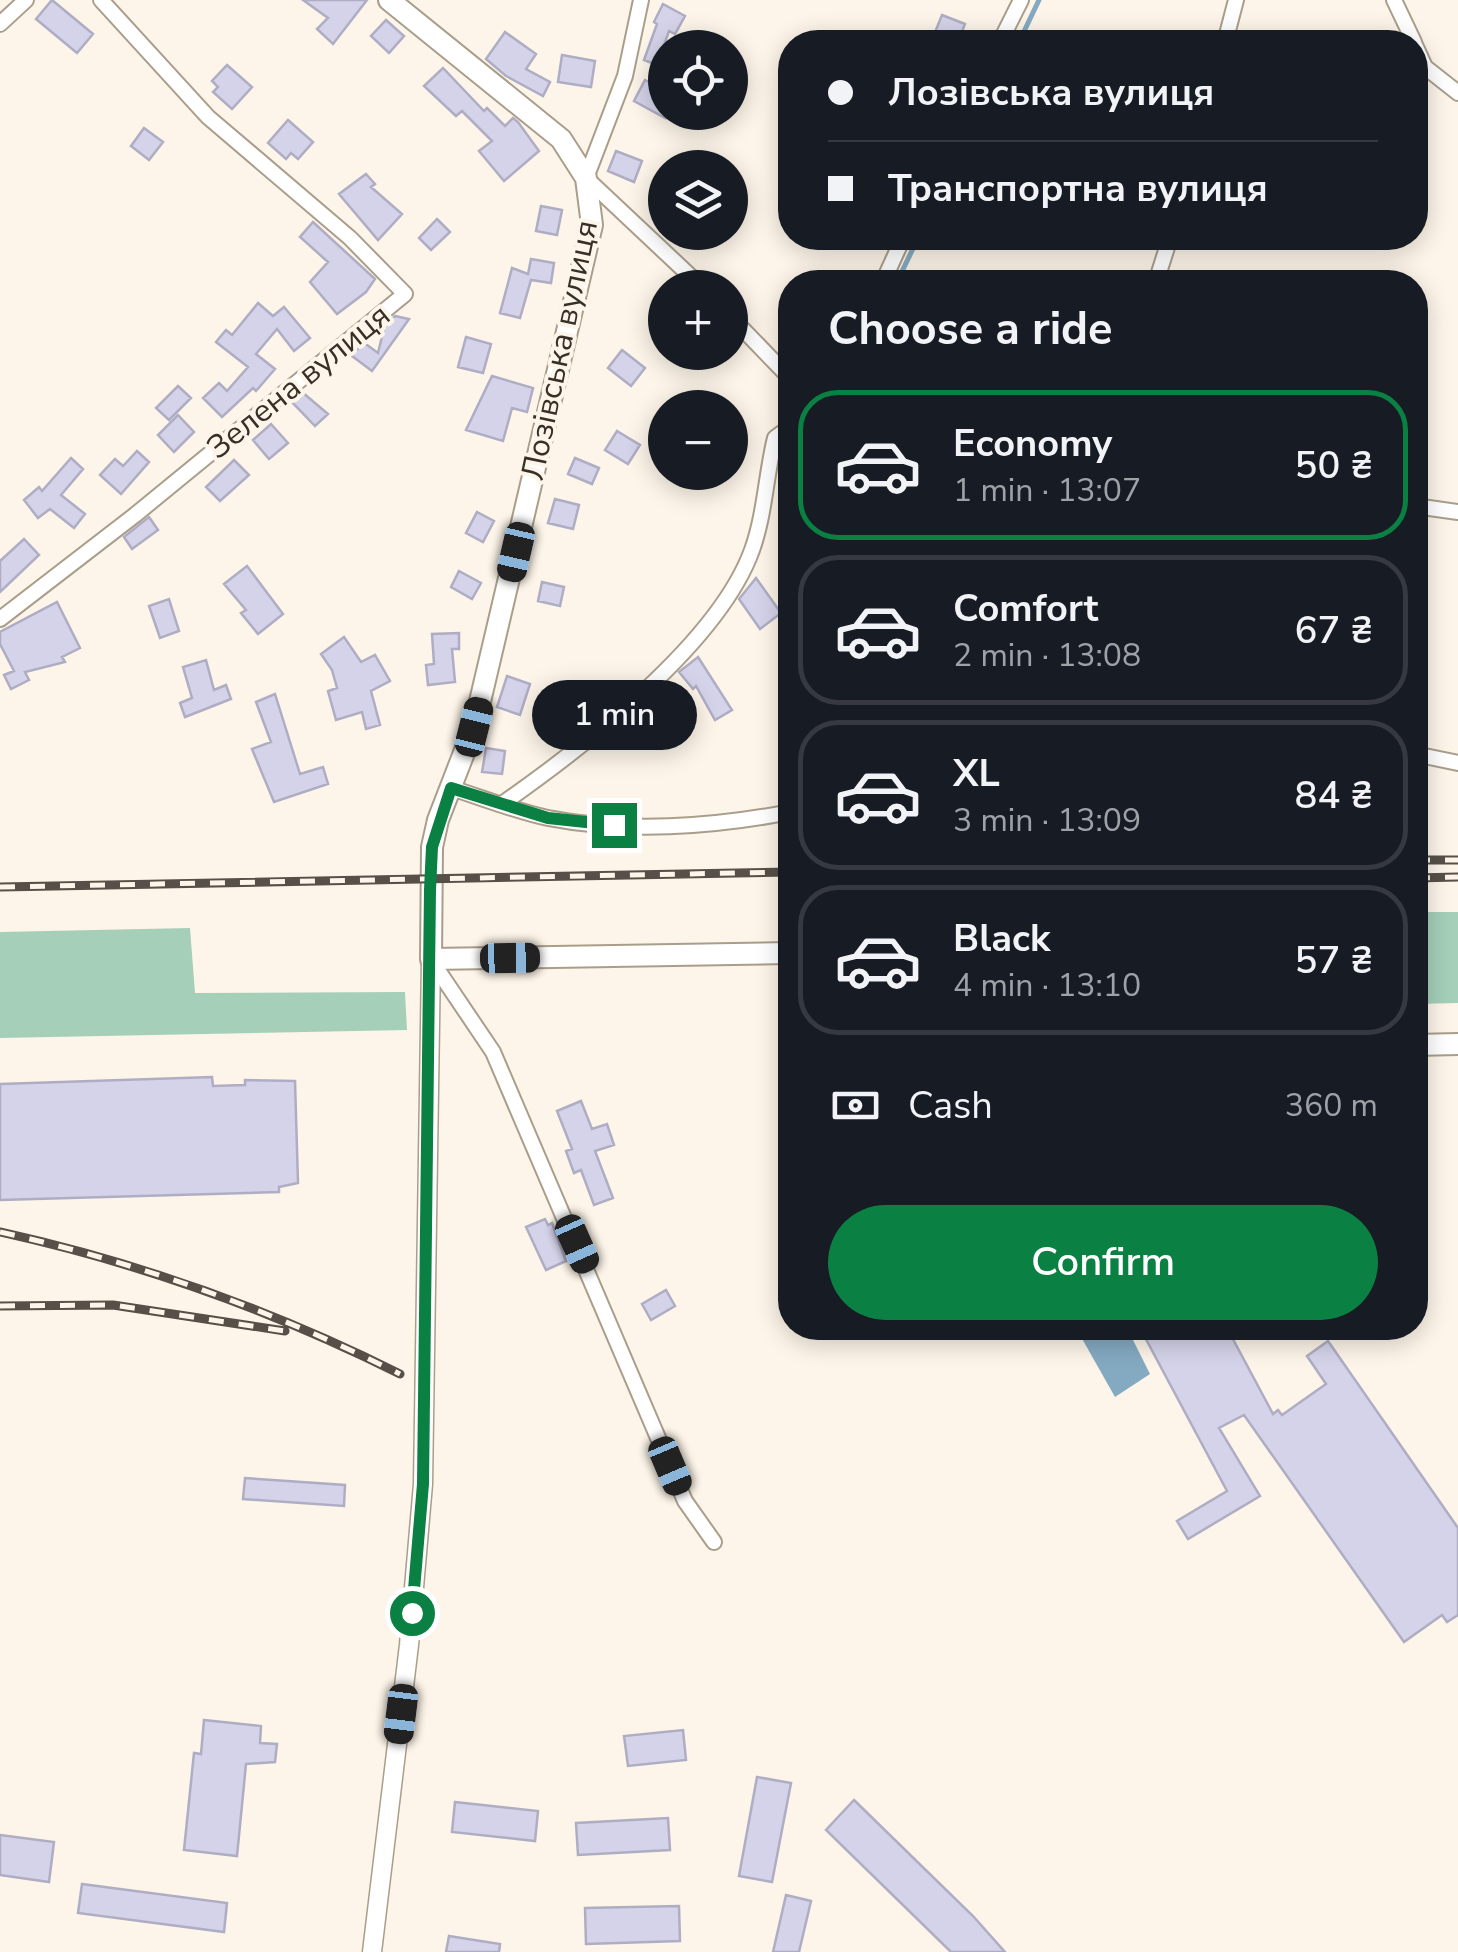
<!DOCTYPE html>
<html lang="en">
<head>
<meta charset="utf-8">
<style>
  body { margin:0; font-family:"Nunito Sans",sans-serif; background:#242831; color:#f1f3f6; height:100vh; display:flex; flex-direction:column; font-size:38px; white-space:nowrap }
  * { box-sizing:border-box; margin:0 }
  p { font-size:32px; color:#9ea1a6 }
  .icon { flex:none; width:55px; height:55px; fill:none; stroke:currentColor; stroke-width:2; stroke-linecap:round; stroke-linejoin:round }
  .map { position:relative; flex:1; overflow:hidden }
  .sheet { position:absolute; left:778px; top:270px; width:650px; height:1070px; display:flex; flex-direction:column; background:#171b24; border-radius:40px; box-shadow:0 5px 25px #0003 }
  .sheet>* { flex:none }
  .top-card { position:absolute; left:778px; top:30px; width:650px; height:220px; border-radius:40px; box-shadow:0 5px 25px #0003; display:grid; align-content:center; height:220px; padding:0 50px; background:#171b24 }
  .buttons { position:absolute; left:648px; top:30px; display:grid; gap:20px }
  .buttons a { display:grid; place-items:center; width:100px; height:100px; border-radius:50%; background:#171b24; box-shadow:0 5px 25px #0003; font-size:50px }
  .end { position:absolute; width:45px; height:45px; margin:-22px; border:12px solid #0b8043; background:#fff; box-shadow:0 0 0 5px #fff }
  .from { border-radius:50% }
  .bubble { position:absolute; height:70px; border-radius:35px; background:#171b24; box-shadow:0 5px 25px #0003; font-size:32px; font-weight:600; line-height:70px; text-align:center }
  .car { position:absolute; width:30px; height:60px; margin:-30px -15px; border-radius:12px; box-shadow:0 0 8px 2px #0007; background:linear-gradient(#222 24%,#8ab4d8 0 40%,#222 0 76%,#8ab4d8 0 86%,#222 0) }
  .top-card b { display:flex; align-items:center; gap:35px; height:95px; font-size:38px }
  .top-card b+b { border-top:2px solid #363941 }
  .top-card i { width:25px; height:25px; background:#f1f3f6 }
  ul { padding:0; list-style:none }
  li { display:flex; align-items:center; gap:30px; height:150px; margin:0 20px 15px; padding:0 30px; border:5px solid #363941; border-radius:40px }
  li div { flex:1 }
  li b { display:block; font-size:38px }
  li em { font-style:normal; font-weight:600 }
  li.current { border-color:#0b8043 }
  li>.icon { width:90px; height:90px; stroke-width:1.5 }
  h2 { padding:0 50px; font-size:45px; line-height:120px }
  .pay { display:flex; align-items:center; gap:25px; height:110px; padding:0 50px; font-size:38px }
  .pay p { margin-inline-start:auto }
  .cta { display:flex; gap:20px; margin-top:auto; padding:20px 50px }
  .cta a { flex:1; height:115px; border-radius:60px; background:#0b8043; color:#fff; font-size:40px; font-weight:600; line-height:115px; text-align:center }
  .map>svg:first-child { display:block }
  .forest { fill:#a5cfb9 }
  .water { fill:#84aac2 }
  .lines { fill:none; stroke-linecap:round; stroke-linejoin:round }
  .stream { stroke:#84aac2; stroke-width:5 }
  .building { fill:#d5d3e9; stroke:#afadc3; stroke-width:2.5 }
  .minor-casing { stroke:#aa9e8b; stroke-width:18 }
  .tertiary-casing { stroke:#aa9e8b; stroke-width:21 }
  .secondary-casing { stroke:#aa9e8b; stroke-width:24 }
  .minor { stroke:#fff; stroke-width:14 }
  .tertiary { stroke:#fff; stroke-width:18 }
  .secondary { stroke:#fff; stroke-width:20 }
  .rail-casing { stroke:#565048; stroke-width:9 }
  .rail { stroke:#fdf5e9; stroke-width:5; stroke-dasharray:15; stroke-linecap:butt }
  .route { stroke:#0b8043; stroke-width:12 }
  .labels { text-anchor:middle; stroke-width:8; stroke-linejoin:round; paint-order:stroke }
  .street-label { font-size:32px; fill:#353028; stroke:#fdf5e9 }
</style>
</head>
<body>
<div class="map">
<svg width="1458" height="1952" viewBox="0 0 1458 1952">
  <rect width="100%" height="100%" fill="#fdf5e9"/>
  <!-- forest -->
  <path class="forest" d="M1415 912H1458V1003L1415 1004Z
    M190 928 195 993 405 992 407 1030 0 1038V932Z"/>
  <!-- water -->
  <path class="water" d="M1076 1328H1127L1150 1374 1115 1397Z"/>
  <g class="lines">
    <!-- stream -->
    <path class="stream" d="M1019 42 1039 0
      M897 282 918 238"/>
  </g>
  <!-- building -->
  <path class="building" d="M52 0 93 34 77 53 36 19Z
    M303 0H367L333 44 317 29 328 18Z
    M663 4 685 16 675 34 669 31 657 65 644 60 657 24 654 22Z
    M942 15 965 24 958 42H931Z
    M386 20 404 36 389 53 371 36Z
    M505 32 536 54 526 69 550 82 543 96 506 76 486 59Z
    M562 55 595 61 591 87 558 82Z
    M227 65 252 87 232 109 213 92 218 87 212 81Z
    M443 68 484 111 487 108 505 126 513 118 518 122 539 151 504 181 479 151 492 141 462 111 456 116 424 86Z
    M645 80 665 90V118L634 101Z
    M288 120 313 142 298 159 291 153 286 159 268 143Z
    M144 128 163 142 149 160 131 146Z
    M616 151 642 161 634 182 608 171Z
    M366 174 375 184 371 187 402 214 378 240 339 194Z
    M541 206 562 210 557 235 536 231Z
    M437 219 450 232 431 250 419 238Z
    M313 222 375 279 366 292 337 314 310 282 328 262 300 237Z
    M531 259 554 263 551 283 531 280 520 318 500 313 512 268 528 274Z
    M258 303 273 316 284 307 310 338 294 351 277 329 256 354 275 369 256 391 253 388 222 417 203 398 219 383 227 391 248 367 216 342 226 330 232 335Z
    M395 316 409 319 372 371 352 356 363 342 378 353 385 324Z
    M466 337 491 344 483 373 458 367Z
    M622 350 645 368 631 386 608 368Z
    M492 376 533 388 527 412 512 408 503 441 466 430Z
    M178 386 191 398 169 420 156 408Z
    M302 392 328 414 315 426 291 401Z
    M178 415 194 432 174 452 158 435Z
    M271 424 288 443 269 459 253 440Z
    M617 431 640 445 628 464 605 450Z
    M137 451 149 462 121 494 100 475 115 459 123 466Z
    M71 458 83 469 61 495 85 514 74 528 50 509 38 518 24 500 39 487 42 491Z
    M575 458 599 468 592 484 568 474Z
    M234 460 249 475 220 501 206 487Z
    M555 499 579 505 573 529 548 523Z
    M477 512 494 521 483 542 466 533Z
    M149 517 158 530 132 549 124 537Z
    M24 539 39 555 0 592V561Z
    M247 566 283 614 258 634 241 613 246 610 224 584Z
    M459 571 481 583 472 599 451 587Z
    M756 578 781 613 760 629 739 599Z
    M542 582 564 587 560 606 538 601Z
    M169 599 179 631 160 638 149 606Z
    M57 602 80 648 62 657 65 662 25 672 29 680 11 689 4 675 14 671 0 644V632Z
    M459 633V649H452L455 682 428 685 426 665 434 664 432 634Z
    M344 637 361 662 375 655 390 681 371 691 380 725 366 729 362 712 336 720 328 691 337 688 332 670 321 654Z
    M698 657 732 710 715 720 696 686 693 689 679 672Z
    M206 660 214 690 226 685 231 699 185 717 180 703 192 698 183 667Z
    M507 676 530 684 520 715 497 707Z
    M275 694 300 774 323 767 328 784 274 802 252 749 271 742 256 702Z
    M486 748 505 751 502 774 482 772Z
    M212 1077 213 1086 245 1085V1080L295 1081 298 1183 279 1187V1192L0 1200V1084Z
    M581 1101 592 1129 607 1124 614 1145 595 1151 613 1198 594 1205 581 1170 574 1173 566 1151 572 1149 557 1111Z
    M545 1219 548 1225 552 1223 566 1261 546 1270 526 1227Z
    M666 1290 675 1306 651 1320 642 1304Z
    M1140 1328H1227L1273 1414 1278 1410 1282 1415 1326 1384 1307 1356 1328 1341 1458 1528V1615L1447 1622 1442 1615 1404 1642 1244 1415 1219 1428 1260 1496 1188 1539 1177 1521 1227 1491Z
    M245 1478 345 1485 344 1506 243 1499Z
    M204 1720 261 1726 260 1743 277 1744 275 1762 246 1764 237 1856 184 1850 194 1753 201 1754Z
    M683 1730 686 1760 628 1766 624 1736Z
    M757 1777 791 1783 772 1882 739 1876Z
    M854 1800 973 1916 1005 1952H951L826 1830Z
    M455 1802 538 1811 535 1841 452 1832Z
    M668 1818 670 1850 578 1855 576 1823Z
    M0 1835 54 1842 49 1882 0 1875Z
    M82 1884 227 1903 224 1932 78 1913Z
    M786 1895 811 1901 799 1952H773Z
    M679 1906 680 1941 586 1944 585 1908Z
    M449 1936 500 1944 499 1952H446Z"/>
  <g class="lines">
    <!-- minor casing -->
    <g class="minor-casing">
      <path id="minor" d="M641 0 625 76 586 178 703 288
        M1394 0 1414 42
        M0 24 26 0
        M1000 42 1021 0
        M1225 42 1236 0
        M1415 45 1425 67 1458 93
        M883 282 903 238
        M1156 282 1170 238
        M730 316 790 378
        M1415 506 1458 512
        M0 619 135 515 405 294 350 238 208 117 101 0
        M1415 754 1458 763
        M451 788C483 798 515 811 548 818 625 833 714 827 790 812
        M502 804C582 748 718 644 752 550 765 514 766 474 775 438L790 427
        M431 960 493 1052 685 1501 714 1542"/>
    </g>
    <!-- tertiary casing -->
    <g class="tertiary-casing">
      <path id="tertiary" d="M372 1952 409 1645 423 1484 431 959"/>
    </g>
    <!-- secondary casing -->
    <g class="secondary-casing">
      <path id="secondary" d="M389 0 561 139 586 178 592 225 474 727 438 820 432 847 431 959 790 953
        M1415 1045 1458 1044"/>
    </g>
    <!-- minor -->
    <use href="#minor" class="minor"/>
    <!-- tertiary -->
    <use href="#tertiary" class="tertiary"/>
    <!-- secondary -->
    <use href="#secondary" class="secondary"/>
    <!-- rail casing -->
    <g class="rail-casing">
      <path id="rail" d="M1415 860H1458
        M1415 878 1458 877
        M0 887 790 872
        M0 1232C140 1263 272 1310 400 1374
        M0 1306 113 1305 285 1331"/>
    </g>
    <!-- rail -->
    <use href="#rail" class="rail"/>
  </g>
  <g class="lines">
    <!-- route -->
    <path class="route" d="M412 1613 423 1484 430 890 432 847 451 788 548 818 614 825"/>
  </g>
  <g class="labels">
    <!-- street labels -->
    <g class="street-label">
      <text transform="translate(559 350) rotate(-78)" y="11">Лозівська вулиця</text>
      <text transform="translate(298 381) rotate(-39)" y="11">Зелена вулиця</text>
    </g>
  </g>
</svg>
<div class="buttons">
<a><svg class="icon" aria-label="locate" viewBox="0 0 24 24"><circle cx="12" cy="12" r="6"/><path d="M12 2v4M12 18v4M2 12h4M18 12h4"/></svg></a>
<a><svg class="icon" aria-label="layers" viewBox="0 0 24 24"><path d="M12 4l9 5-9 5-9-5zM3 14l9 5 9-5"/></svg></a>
<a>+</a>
<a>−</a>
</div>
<i class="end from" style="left:412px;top:1613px"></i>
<i class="end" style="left:614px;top:825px"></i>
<div class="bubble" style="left:532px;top:680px;width:165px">1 min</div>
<i class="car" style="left:516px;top:552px;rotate:193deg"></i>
<i class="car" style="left:474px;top:727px;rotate:14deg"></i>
<i class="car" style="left:510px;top:958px;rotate:89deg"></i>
<i class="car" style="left:577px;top:1244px;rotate:156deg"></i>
<i class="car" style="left:670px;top:1466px;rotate:157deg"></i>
<i class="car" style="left:401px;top:1714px;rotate:187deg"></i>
<div class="top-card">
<b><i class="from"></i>Лозівська вулиця</b>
<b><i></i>Транспортна вулиця</b>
</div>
<section class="sheet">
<h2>Choose a ride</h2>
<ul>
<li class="current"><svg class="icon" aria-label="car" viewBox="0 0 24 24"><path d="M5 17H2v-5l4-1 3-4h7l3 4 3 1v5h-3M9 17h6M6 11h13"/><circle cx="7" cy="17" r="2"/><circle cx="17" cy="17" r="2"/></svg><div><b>Economy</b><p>1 min · 13:07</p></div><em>50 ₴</em></li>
<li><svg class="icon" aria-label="car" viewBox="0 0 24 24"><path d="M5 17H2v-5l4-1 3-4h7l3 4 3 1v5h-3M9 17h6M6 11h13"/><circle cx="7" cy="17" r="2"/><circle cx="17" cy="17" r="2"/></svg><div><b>Comfort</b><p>2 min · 13:08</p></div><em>67 ₴</em></li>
<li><svg class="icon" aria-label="car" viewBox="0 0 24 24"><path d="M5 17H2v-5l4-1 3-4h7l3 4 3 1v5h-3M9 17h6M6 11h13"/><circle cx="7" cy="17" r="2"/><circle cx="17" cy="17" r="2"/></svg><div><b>XL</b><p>3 min · 13:09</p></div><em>84 ₴</em></li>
<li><svg class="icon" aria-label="car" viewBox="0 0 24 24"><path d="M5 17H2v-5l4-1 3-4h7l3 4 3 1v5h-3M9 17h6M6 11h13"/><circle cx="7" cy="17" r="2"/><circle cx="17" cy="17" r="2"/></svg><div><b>Black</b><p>4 min · 13:10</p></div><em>57 ₴</em></li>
</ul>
<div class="pay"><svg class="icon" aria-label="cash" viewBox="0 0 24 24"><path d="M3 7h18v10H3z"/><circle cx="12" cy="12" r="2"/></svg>Cash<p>360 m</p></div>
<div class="cta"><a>Confirm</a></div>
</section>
</div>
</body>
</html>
